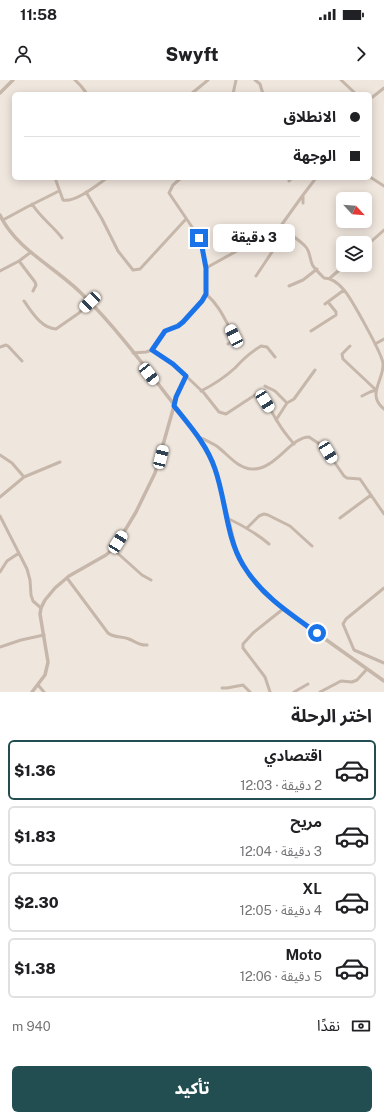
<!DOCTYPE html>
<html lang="ar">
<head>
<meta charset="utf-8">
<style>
  body { margin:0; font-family:"Public Sans","Noto Sans Arabic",sans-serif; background:#f2f2f2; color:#202124; direction:rtl; height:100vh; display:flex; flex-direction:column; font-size:15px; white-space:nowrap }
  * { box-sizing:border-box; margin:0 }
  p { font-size:13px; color:#757577 }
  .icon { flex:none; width:22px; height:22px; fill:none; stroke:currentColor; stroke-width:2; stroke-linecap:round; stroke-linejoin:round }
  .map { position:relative; height:612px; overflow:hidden; direction:ltr }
  .panel { display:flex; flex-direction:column; background:#fff; flex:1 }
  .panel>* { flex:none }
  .hud { position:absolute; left:12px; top:12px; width:360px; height:88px; border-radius:6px; box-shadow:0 2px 10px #0003; direction:rtl; display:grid; align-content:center; height:88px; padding:0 12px; background:#fff }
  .needle { width:26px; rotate:116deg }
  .buttons { position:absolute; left:336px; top:112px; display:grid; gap:8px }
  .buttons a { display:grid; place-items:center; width:36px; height:36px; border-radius:6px; background:#fff; box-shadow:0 2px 10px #0003; font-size:20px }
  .end { position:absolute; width:18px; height:18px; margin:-9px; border:5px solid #1a73e8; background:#fff; box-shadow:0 0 0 2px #fff }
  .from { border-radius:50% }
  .bubble { position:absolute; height:28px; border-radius:6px; background:#fff; box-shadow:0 2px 10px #0003; font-size:13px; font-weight:800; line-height:28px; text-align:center; direction:rtl }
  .car { position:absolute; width:12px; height:24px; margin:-12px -6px; border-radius:5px; box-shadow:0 0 3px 1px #0007; background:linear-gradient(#fff 24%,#345 0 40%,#fff 0 76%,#345 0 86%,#fff 0) }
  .hud b { display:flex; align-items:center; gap:14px; height:38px; font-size:15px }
  .hud b+b { border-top:1px solid #e0e0e0 }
  .hud i { width:10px; height:10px; background:#202124 }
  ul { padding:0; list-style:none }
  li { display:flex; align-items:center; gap:12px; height:60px; margin:0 8px 6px; padding:0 4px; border:2px solid #e0e0e0; border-radius:6px }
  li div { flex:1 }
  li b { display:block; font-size:15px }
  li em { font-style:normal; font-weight:800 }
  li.on { border-color:#234e51 }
  li>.icon { width:36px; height:36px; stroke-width:1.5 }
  h2 { padding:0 12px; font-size:18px; line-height:48px }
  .pay { display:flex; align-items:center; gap:10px; height:44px; padding:0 12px; font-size:15px }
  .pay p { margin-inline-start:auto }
  .primary-button { display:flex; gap:8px; margin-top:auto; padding:8px 12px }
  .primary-button a { flex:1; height:46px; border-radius:6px; background:#234e51; color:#fff; font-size:16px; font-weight:800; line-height:46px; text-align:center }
  .status { display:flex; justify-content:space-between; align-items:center; height:28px; padding:0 20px; background:#fff; direction:ltr }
  .status svg { height:11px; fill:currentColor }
  header { display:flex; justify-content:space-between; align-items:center; height:52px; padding:0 12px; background:#fff; font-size:18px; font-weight:800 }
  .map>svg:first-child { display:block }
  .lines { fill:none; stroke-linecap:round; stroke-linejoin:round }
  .minor { stroke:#c6b7aa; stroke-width:3 }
  .tertiary { stroke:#c6b7aa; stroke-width:3.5 }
  .route { stroke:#1a73e8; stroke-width:5 }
</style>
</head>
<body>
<div class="status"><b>11:58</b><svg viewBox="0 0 49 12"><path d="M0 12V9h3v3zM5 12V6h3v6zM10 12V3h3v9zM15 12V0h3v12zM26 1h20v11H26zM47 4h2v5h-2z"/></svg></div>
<header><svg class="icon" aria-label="forward" viewBox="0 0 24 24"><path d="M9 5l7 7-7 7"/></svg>Swyft<svg class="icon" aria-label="person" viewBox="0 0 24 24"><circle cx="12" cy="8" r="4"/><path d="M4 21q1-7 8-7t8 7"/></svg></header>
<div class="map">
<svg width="384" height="612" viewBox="0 0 384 612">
  <rect width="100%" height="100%" fill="#efe6dd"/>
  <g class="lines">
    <!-- minor -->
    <path class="minor" d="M75 0 81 6 87 14
      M255 0 260 4 263 14
      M341 0 356 14
      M191 14 208 0
      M233 14 236 0
      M370 19 384 8
      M370 97 384 106
      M55 98 63 120C75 123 97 105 107 98
      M289 101 292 98
      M86 112 102 139 118 171 133 190 140 189 186 139
      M303 123V115L316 98
      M32 124C41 138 52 145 62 158
      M3 140 27 127 59 111
      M280 147 303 115
      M365 167 384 150
      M19 181 35 202 36 205 33 211
      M206 188 280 147 286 148C290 156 299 159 305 166 311 172 309 179 313 186 316 190 321 195 324 198 332 198 339 204 344 210 351 218 383 275 383 284 384 300 366 315 384 329
      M0 191 19 181 31 172
      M256 196 280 160 286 148
      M330 198 345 185
      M289 206 303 200 317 189
      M206 214C220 226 225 240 234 256L233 260 228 264
      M24 221C32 232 41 248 56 249L79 233 90 222
      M325 224 344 210
      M311 251 336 235V232L328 222
      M375 264 384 259
      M350 266 342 274 343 279 376 310
      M0 267 6 265 8 266 22 281
      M152 270 173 284 186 296 204 313 219 332 226 334 255 315C268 320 272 334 279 344 283 351 289 358 294 364
      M133 273 146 272 152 270 165 251 178 246 183 242 202 221 206 214V188L202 167 192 147 169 113 173 105 181 98
      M265 306 275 311 287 323 276 340
      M201 311C213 305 225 297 235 288 243 279 251 272 261 266L267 267 275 277
      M362 316 370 312 376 310
      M287 323 294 319 315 290
      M174 325 176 317 186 296
      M199 357C205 360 212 363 218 367 228 375 238 388 251 389 275 391 290 357 309 357L324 367 344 396 347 398 360 399 384 434
      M0 375 12 383 24 397
      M0 417 24 397 60 382
      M0 436 27 489 30 500 31 515 33 521 41 528
      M227 438C242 445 256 453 269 464
      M340 438 371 415
      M247 448 259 436 264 434 268 435 290 446 312 466
      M113 469 142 495 151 500
      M0 492 7 481 19 473
      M67 498 108 553C114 558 122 556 129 559 136 562 140 566 147 565
      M384 508 346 539 343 544 354 570 384 583
      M0 567 21 560 44 555
      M38 605 44 612
      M222 608H227L243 605 250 612
      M270 612 265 597 243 568V564L253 553 283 529
      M294 612 308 604
      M320 612 341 601 352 602 357 600 367 589"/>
    <!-- tertiary -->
    <path class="tertiary" d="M0 13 13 0
      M0 135C15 168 56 188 81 213 125 256 161 309 199 357L209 374 216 390 236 470 250 496 264 513 283 529 384 601
      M32 612 45 595 48 582 40 534 41 528 45 520 55 508 69 496 106 475 113 469 118 462 136 432 155 393 174 326"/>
  </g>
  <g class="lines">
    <!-- route -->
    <path class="route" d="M199 158 202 167 206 188V214L202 221 183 242 178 246 165 251 152 270 173 284 186 296 176 317 174 326C190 346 207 365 215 389 226 420 226 457 243 485 261 515 289 533 317 553"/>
  </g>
</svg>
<div class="buttons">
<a><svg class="needle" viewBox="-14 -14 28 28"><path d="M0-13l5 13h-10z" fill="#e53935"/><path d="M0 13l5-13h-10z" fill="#757577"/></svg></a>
<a><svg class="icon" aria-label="layers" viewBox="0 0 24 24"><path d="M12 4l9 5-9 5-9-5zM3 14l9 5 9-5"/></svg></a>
</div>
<i class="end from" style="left:317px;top:553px"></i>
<i class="end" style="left:199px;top:158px"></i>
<div class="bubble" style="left:213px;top:144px;width:82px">3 دقيقة</div>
<i class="car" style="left:90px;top:222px;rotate:226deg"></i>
<i class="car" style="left:234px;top:256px;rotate:333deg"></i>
<i class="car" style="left:149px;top:294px;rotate:142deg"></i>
<i class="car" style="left:265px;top:321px;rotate:148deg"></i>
<i class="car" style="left:328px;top:372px;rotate:149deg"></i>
<i class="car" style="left:161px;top:377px;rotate:14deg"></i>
<i class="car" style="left:118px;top:462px;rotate:32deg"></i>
<div class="hud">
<b><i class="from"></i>الانطلاق</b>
<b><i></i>الوجهة</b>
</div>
</div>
<section class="panel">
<h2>اختر الرحلة</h2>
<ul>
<li class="on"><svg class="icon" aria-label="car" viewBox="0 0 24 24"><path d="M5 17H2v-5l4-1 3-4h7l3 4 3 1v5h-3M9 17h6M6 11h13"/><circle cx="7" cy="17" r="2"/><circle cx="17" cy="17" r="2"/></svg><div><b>اقتصادي</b><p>2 دقيقة · 12:03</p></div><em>$1.36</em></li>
<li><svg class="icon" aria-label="car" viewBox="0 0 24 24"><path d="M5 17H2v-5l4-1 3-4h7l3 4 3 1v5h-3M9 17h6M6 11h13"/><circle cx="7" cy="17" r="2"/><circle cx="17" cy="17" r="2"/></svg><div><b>مريح</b><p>3 دقيقة · 12:04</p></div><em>$1.83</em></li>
<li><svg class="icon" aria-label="car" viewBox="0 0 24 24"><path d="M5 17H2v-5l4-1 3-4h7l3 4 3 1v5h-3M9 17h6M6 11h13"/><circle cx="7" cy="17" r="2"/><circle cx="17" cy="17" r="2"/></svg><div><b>XL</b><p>4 دقيقة · 12:05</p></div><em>$2.30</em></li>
<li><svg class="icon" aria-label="car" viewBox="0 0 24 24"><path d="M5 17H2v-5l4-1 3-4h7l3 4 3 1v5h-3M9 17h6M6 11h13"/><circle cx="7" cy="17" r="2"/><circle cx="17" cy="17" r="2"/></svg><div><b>Moto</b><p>5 دقيقة · 12:06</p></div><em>$1.38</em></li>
</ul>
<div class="pay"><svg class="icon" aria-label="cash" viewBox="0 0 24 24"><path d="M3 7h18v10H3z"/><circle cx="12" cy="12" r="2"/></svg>نقدًا<p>940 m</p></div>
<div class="primary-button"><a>تأكيد</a></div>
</section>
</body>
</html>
